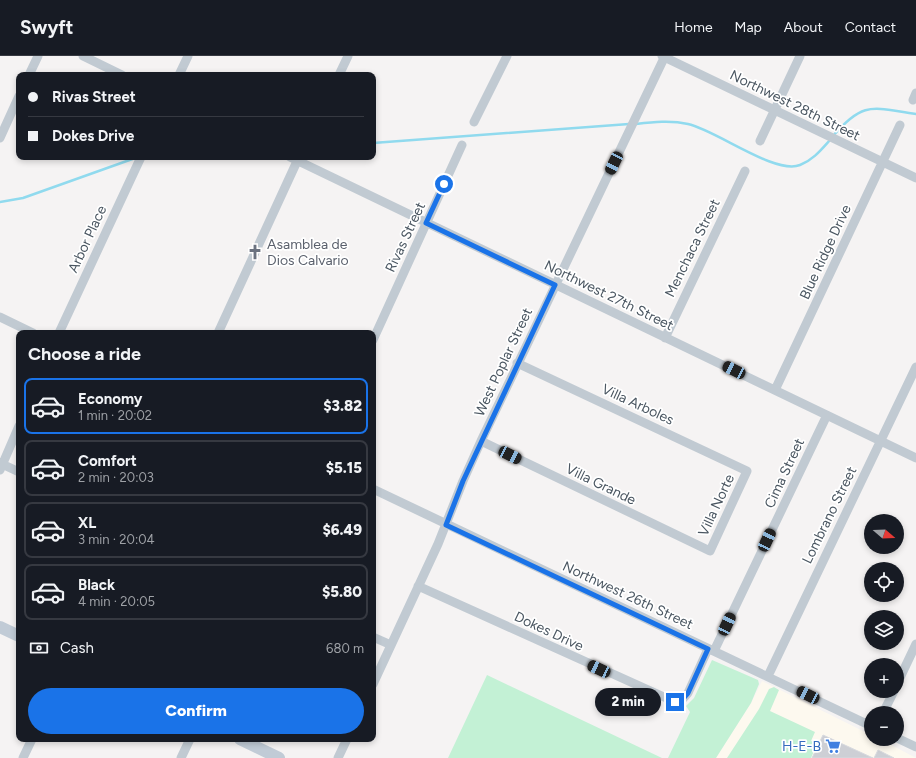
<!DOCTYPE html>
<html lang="en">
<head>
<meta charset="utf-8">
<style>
  body { margin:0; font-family:Figtree,sans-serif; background:#20242c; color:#f1f3f6; height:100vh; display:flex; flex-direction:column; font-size:15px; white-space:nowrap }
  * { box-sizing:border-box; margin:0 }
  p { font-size:13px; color:#9ea1a6 }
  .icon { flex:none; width:22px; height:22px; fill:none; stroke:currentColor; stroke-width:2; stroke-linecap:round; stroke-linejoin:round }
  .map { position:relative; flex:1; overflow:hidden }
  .details { position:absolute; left:16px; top:274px; width:360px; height:412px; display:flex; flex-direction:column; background:#171b24; border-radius:8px; box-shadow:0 2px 6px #0003 }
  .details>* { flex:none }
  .top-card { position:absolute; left:16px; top:16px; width:360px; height:88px; border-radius:8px; box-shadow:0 2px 6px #0003; display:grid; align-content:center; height:88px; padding:0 12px; background:#171b24 }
  .needle { width:26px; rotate:109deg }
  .fabs { position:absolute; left:864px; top:458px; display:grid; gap:8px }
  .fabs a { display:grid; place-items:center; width:40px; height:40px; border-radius:50%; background:#171b24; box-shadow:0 2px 6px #0003; font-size:20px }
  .end { position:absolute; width:18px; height:18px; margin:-9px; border:5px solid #1a73e8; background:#fff; box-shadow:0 0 0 2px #fff }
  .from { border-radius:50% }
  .bubble { position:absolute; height:28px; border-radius:14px; background:#171b24; box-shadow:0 2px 6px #0003; font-size:13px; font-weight:800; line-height:28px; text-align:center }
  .car { position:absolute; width:12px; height:24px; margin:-12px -6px; border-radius:5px; box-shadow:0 0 3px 1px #0007; background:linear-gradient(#222 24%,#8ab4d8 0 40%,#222 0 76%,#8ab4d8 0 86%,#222 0) }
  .top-card b { display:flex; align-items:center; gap:14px; height:38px; font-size:15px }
  .top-card b+b { border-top:1px solid #363941 }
  .top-card i { width:10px; height:10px; background:#f1f3f6 }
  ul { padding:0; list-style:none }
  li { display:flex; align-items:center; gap:12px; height:56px; margin:0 8px 6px; padding:0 4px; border:2px solid #363941; border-radius:8px }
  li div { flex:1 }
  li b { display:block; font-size:15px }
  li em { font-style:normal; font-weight:800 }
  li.selected { border-color:#1a73e8 }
  li>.icon { width:36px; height:36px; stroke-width:1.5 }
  h2 { padding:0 12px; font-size:18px; line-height:48px }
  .pay { display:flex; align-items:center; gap:10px; height:44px; padding:0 12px; font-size:15px }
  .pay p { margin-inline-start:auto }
  .button { display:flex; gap:8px; margin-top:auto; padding:8px 12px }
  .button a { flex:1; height:46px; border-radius:24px; background:#1a73e8; color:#fff; font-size:16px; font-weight:800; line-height:46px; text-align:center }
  header { display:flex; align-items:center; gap:24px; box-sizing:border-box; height:56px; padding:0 20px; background:#171b24; border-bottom:1px solid #363941 }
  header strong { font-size:19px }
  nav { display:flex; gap:22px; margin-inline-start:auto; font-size:14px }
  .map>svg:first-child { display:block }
  .commercial { fill:#fdf9ef }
  .green { fill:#c3f1d5 }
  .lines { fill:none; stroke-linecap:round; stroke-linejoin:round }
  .stream { stroke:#90daee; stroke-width:2.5 }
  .building { fill:#cdcfd5; stroke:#d7d9de }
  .minor { stroke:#c1cad2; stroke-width:9 }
  .secondary { stroke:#c1cbd6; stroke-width:12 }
  .route { stroke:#1a73e8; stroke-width:5 }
  .labels { text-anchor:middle; stroke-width:3.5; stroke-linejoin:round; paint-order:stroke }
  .street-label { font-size:14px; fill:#4a5661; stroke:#fff }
  .worship-label { font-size:14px; fill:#5b616d; stroke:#fff; text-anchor:start }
  .shop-label { font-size:14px; fill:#366cbe; stroke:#fff; text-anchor:end }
</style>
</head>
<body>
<header>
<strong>Swyft</strong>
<nav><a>Home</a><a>Map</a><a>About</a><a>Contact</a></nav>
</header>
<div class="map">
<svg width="916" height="702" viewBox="0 0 916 702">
  <rect width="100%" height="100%" fill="#f5f3f3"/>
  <!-- commercial -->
  <path class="commercial" d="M762 625 871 679V683H880L916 702H716L751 647Z"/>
  <!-- green -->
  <path class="green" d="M712 604 758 624 759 628 751 647 716 702H668L690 656 686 650 694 642Z
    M487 619 662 702H448Z
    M774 631 779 634 770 655 815 676 811 685 817 688 811 702H727L759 653 769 633Z"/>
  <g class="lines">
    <!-- stream -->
    <path class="stream" d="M636 68C653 66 671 64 688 68 716 74 775 119 800 109 813 104 821 94 830 84
      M833 80C864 44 873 52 916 58
      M373 87 629 68
      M0 146 23 142 138 101"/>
  </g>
  <!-- building -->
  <path class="building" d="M823 679 873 702H812Z
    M878 694 894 702H874Z"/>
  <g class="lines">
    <!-- minor -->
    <path class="minor" d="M83 0 122 19
      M662 0 916 122
      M29 19 38 0
      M179 19 188 0
      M339 19 348 0
      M913 44 916 37
      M474 66 507 0
      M0 82 19 40
      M760 85 800 0
      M290 101 916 402
      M0 261 33 277
      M59 277 141 101
      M218 277 299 101
      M665 282 745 115
      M373 284 462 89
      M775 334 900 69
      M481 385 710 495 747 415 517 307
      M0 407 19 416
      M0 414 19 370
      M373 433 871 670
      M418 530 675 646H680L688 637 708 593
      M373 581 391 589
      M714 595 827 359
      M768 620 916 311
      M373 628 438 488 463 425 481 385 665 0
      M897 628 916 588
      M883 657 894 635
      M897 682 916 691
      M23 702 32 683
      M181 702 190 683
      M338 702 347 683"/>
    <!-- secondary -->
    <path class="secondary" d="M0 571 19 580
      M240 683 279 702"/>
  </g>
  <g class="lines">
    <!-- route -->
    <path class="route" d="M444 128 426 167 555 229 463 425 446 469 708 593 688 637 680 646H675"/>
  </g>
  <!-- icons -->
  <defs>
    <g id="church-bare" transform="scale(1.2)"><path d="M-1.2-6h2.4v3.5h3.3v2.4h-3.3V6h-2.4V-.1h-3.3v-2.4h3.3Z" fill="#6b7280" stroke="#fff" stroke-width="2.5" paint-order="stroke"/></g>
    <g id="supermarket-bare" transform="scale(1.2)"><path d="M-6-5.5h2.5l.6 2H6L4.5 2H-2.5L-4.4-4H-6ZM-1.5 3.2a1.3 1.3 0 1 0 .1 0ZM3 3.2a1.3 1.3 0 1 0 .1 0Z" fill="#3f7fe0" stroke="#fff" stroke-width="2.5" paint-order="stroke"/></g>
  </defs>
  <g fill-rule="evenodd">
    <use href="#church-bare" x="255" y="196"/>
    <use href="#supermarket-bare" x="833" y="690"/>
  </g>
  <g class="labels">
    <!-- street labels -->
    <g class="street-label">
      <text transform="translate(795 49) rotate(26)" y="5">Northwest 28th Street</text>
      <text transform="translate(405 181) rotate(-65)" y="5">Rivas Street</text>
      <text transform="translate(87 183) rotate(-65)" y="5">Arbor Place</text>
      <text transform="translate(692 192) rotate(-64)" y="5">Menchaca Street</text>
      <text transform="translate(825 196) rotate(-65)" y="5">Blue Ridge Drive</text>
      <text transform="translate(609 239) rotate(26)" y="5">Northwest 27th Street</text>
      <text transform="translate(503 306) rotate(-65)" y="5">West Poplar Street</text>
      <text transform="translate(638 348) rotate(25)" y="5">Villa Arboles</text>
      <text transform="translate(784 417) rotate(-65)" y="5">Cima Street</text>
      <text transform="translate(601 428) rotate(26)" y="5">Villa Grande</text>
      <text transform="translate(716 449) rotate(-65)" y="5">Villa Norte</text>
      <text transform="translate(829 459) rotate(-64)" y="5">Lombrano Street</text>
      <text transform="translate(628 539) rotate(25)" y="5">Northwest 26th Street</text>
      <text transform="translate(549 575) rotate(25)" y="5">Dokes Drive</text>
    </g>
    <!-- worship labels -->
    <g class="worship-label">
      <text x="267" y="193">Asamblea de<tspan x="267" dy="16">Dios Calvario</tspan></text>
    </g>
    <!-- shop labels -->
    <g class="shop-label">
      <text x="821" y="695">H-E-B</text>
    </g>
  </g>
</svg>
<div class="fabs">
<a><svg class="needle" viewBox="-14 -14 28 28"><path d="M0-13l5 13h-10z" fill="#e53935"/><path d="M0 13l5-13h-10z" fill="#9ea1a6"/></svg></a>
<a><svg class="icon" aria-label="locate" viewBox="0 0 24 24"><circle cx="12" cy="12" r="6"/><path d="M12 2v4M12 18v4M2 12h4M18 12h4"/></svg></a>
<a><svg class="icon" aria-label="layers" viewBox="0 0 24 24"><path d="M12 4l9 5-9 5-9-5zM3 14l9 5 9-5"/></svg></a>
<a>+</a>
<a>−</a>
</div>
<i class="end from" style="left:444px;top:128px"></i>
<i class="end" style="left:675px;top:646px"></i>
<div class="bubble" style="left:595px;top:632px;width:66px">2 min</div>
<i class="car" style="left:614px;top:107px;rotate:206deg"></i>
<i class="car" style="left:734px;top:314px;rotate:296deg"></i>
<i class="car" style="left:510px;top:399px;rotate:116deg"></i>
<i class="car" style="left:767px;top:484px;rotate:25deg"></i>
<i class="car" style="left:727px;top:568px;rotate:25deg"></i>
<i class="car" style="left:599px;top:613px;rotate:295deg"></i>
<i class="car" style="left:808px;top:639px;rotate:296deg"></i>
<div class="top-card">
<b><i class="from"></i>Rivas Street</b>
<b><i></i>Dokes Drive</b>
</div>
<section class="details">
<h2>Choose a ride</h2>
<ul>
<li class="selected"><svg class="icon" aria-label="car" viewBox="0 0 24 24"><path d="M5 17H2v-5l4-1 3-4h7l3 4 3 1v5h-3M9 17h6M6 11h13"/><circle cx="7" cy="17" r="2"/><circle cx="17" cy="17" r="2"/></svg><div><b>Economy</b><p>1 min · 20:02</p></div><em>$3.82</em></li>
<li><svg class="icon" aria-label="car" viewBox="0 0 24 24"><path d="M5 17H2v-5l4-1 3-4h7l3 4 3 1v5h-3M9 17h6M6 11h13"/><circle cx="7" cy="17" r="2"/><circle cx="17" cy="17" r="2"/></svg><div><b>Comfort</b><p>2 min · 20:03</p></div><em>$5.15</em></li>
<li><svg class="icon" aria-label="car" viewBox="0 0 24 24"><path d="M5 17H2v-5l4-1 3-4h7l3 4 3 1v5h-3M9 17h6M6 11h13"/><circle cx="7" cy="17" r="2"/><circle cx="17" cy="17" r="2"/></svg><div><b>XL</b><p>3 min · 20:04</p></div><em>$6.49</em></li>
<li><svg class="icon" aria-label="car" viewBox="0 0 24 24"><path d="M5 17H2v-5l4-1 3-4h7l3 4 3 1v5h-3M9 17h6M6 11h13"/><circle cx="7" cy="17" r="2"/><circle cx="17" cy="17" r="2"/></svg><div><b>Black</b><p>4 min · 20:05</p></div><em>$5.80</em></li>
</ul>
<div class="pay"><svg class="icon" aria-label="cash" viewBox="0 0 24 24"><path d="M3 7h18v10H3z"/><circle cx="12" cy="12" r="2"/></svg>Cash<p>680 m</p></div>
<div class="button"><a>Confirm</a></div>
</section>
</div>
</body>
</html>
